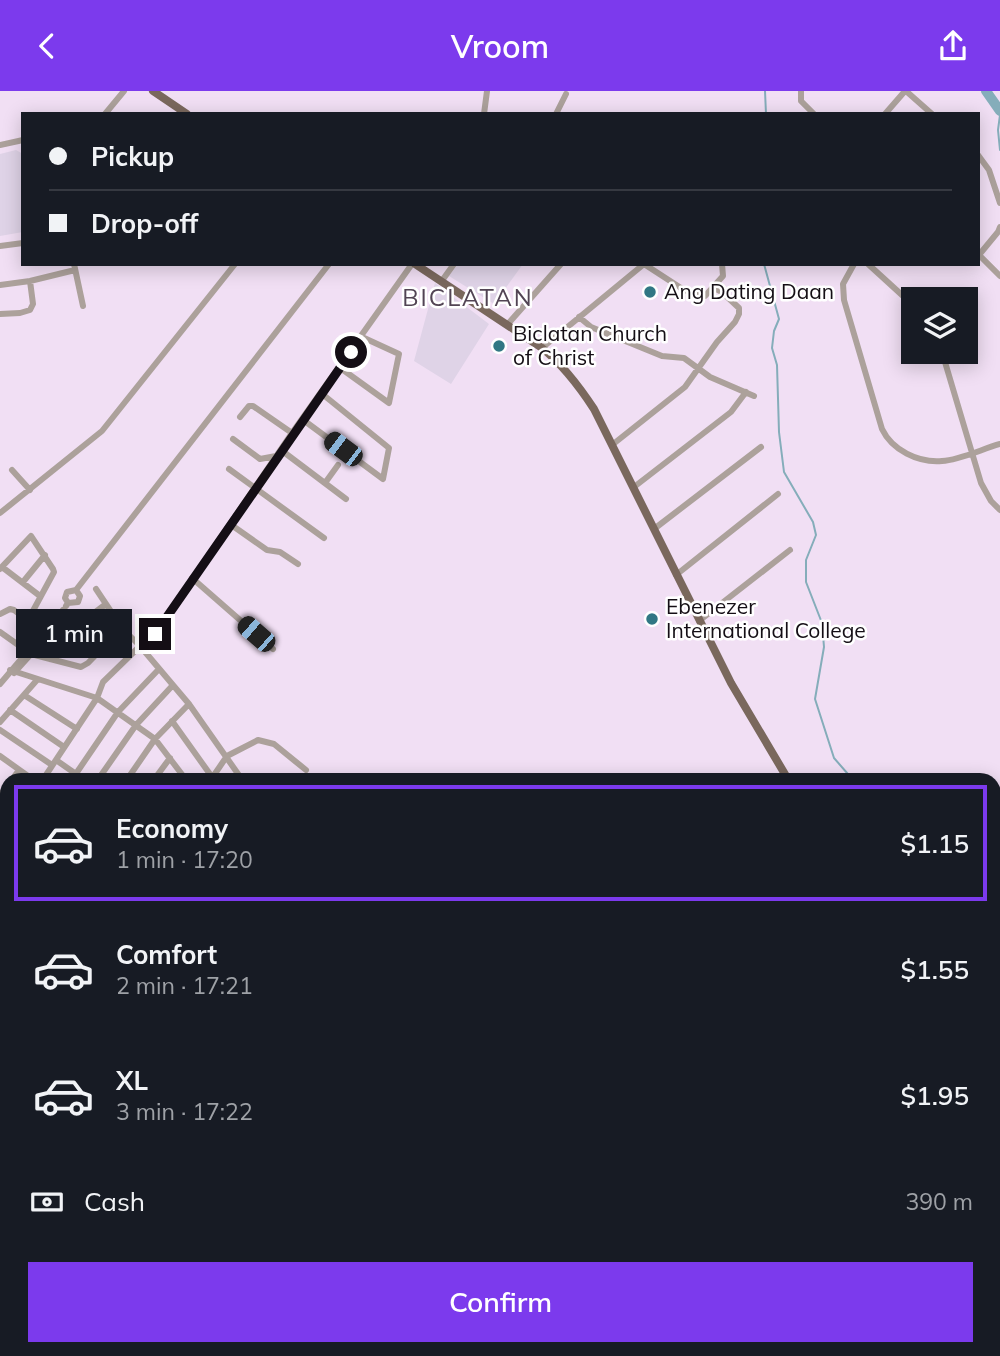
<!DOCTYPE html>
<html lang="en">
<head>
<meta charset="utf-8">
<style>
  body { margin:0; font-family:Mulish,sans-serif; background:#242831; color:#f1f3f6; height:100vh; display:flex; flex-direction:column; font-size:26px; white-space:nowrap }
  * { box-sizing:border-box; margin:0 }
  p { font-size:23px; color:#9ea1a6 }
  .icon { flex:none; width:38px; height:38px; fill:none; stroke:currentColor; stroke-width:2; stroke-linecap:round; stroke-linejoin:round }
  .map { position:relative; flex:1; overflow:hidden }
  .drawer { position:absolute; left:0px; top:682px; width:1001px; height:583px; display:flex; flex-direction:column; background:#171b24; border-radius:21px 21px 0 0; box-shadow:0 4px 18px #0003 }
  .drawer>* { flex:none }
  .guide { position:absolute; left:21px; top:21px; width:959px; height:154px; border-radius:0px; box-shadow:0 4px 18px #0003; display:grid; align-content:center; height:154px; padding:0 28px; background:#171b24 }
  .buttons { position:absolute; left:901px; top:196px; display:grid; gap:14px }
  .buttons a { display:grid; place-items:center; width:77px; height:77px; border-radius:0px; background:#171b24; box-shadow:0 4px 18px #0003; font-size:35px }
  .end { position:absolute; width:32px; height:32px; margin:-16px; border:9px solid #140e15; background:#fff; box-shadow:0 0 0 4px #fff }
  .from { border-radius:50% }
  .bubble { position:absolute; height:49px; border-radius:0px; background:#171b24; box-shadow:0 4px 18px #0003; font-size:23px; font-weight:600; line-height:49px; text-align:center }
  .car { position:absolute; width:21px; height:42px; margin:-21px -10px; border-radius:9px; box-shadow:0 0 5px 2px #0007; background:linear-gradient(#222 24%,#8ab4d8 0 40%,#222 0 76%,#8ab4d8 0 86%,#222 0) }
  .guide b { display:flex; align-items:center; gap:24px; height:66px; font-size:26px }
  .guide b+b { border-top:2px solid #363941 }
  .guide i { width:18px; height:18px; background:#f1f3f6 }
  ul { padding:12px 0 0; list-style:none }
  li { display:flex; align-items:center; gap:21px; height:116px; margin:0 14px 10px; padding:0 14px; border:4px solid transparent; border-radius:0px }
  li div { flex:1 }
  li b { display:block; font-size:26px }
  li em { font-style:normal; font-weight:600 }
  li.active { border-color:#7c3aed }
  li>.icon { width:63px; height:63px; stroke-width:1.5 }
  .pay { display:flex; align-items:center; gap:18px; height:77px; padding:0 28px; font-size:26px }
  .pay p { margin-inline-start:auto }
  .action { display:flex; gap:14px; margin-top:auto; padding:14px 28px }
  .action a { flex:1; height:80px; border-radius:0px; background:#7c3aed; color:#fff; font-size:28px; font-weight:600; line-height:80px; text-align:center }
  header { display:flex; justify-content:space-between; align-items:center; height:91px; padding:0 28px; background:#7c3aed; color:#fff; font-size:32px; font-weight:600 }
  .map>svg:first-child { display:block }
  .education { fill:#dfd3e7 }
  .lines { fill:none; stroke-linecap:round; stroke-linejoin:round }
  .stream { stroke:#85adba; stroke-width:2 }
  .river { stroke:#85adba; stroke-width:10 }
  .minor { stroke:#aca19b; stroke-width:6 }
  .major { stroke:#7a685d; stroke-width:8 }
  .route { stroke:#140e15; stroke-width:9 }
  .poi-dot { fill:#317784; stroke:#fff; stroke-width:2.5 }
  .labels { text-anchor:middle; stroke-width:5; stroke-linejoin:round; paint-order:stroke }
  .poi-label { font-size:21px; fill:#140e15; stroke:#fff; text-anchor:start }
  .quarter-label { font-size:24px; letter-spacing:2px; fill:#524454; stroke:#fff }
</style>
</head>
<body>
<header><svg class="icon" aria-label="back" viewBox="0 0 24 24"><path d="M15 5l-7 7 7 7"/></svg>Vroom<svg class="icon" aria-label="share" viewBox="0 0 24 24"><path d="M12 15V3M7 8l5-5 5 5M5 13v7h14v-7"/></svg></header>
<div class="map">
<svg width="1000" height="1265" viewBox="0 0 1000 1265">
  <rect width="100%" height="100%" fill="#f1dff4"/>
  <!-- education -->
  <path class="education" d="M16 59 23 63V141L0 145V63Z
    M458 173H523L494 213 449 185Z
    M435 192 489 233 451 293 414 270Z"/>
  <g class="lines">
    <!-- stream -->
    <path class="stream" d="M765 0 766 23
      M1000 24 998 39 1000 59
      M764 173 779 228 774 240 772 257 777 274 779 341 784 381 813 431 816 444 806 469V491L822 532 824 556 815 608 834 667 854 690
      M994 847 1000 852
      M100 1258 102 1265"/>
    <!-- river -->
    <path class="river" d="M986 0 1000 20
      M0 1005 7 1009
      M665 1258 672 1265"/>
    <!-- minor -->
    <path class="minor" d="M801 0V10L814 23
      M906 0 932 23
      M105 23 124 0
      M484 23 487 0
      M556 23 566 3
      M885 23 905 0
      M0 54 23 49
      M978 64 989 79 1000 112
      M0 155 23 152
      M978 163 1000 185
      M979 164 998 141 1000 136
      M74 173 83 215
      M644 173 684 199 705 205 723 185 722 173
      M854 173 843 193 844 209 882 338C892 359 918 372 942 370 960 369 982 358 1000 353
      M868 173 914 215
      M441 191 454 173
      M0 194 30 190 75 179
      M0 223 20 222 30 219 33 213 30 190
      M579 226 591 236 662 265 684 267 710 286 754 305
      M507 234 561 173
      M542 257 644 173
      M942 261 981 392 991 410 1000 419
      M339 276 389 312 399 263 362 246
      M240 326 249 315H253L292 342
      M302 328 383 388 389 357 321 302
      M233 348 260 368 276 365
      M612 354 685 296 717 251 735 231 739 223V217L722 201 714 197
      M281 359 346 408
      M229 378 324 447
      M12 379 30 399
      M325 392 338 374
      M634 396 731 321 746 301
      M0 422 102 340 235 173
      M230 433 267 459 280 461 298 473
      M654 438 761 356
      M2 476 40 505
      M0 478 31 445 53 478 54 481 28 529
      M676 484 778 403
      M192 487 273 558
      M23 491 45 464
      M96 498 122 537 140 555 146 550
      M76 499 329 173
      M66 515 68 512 78 511 80 505 76 499 67 501 65 507 68 512
      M0 523 10 518 14 519 44 543
      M699 530 790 459
      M0 541 31 563 81 576 88 572 122 537
      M155 543 292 342 412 173
      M50 568 77 535 106 513
      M10 579 97 607 103 591 140 555 189 613 243 690
      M14 582 32 562
      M0 593 63 519
      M24 604 77 638
      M10 619 64 656
      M172 630 212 686
      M0 631 37 589
      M0 639 52 674
      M0 665 35 690
      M56 669 86 690
      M11 690 19 679
      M42 690 97 607 155 648 187 690
      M71 690 118 621 159 578
      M97 690 136 634 173 594
      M126 690 155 648 189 613
      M153 690 170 667
      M210 690 227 665 258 649 274 653 306 679
      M0 705 7 695
      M0 728 7 733
      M0 750 7 740
      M0 760 7 765
      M0 805 7 809
      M0 843 7 847
      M0 873 7 863
      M0 923 7 913
      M0 955 7 956
      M0 1051H7
      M0 1098H7
      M994 1214 1000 1216
      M218 1258V1265
      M633 1258 635 1265
      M32 1265 39 1258
      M140 1265 147 1258
      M307 1265 338 1259 343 1265
      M572 1265 581 1263 591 1265"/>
    <!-- major -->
    <path class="major" d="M153 0 187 23
      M415 173 542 257C563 274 579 295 594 318L731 592 789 690
      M994 951 1000 958"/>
  </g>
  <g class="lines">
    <!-- route -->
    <path class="route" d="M155 543 351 261"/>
  </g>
  <!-- markers -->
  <g class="poi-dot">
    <circle cx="650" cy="201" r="7"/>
    <circle cx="499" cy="255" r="7"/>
    <circle cx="652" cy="528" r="7"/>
  </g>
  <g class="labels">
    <!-- poi labels -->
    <g class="poi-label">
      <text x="664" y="208">Ang Dating Daan</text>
      <text x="513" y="250">Biclatan Church<tspan x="513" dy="24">of Christ</tspan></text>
      <text x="666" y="523">Ebenezer<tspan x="666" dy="24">International College</tspan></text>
    </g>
    <!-- quarter labels -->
    <g class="quarter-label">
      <text x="468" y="215">BICLATAN</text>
    </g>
  </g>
</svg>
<div class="buttons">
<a><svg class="icon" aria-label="layers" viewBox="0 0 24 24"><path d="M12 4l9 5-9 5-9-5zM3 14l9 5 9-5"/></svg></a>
</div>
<i class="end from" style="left:351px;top:261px"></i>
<i class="end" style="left:155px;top:543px"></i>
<div class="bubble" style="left:16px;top:518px;width:116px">1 min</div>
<i class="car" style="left:343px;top:358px;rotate:307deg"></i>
<i class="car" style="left:256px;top:543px;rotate:311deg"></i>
<div class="guide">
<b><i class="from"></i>Pickup</b>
<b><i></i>Drop-off</b>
</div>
<section class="drawer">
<ul>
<li class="active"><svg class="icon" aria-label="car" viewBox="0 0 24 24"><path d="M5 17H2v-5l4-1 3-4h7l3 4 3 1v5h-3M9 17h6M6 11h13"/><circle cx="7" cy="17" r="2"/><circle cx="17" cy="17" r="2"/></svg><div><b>Economy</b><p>1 min · 17:20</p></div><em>$1.15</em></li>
<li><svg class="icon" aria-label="car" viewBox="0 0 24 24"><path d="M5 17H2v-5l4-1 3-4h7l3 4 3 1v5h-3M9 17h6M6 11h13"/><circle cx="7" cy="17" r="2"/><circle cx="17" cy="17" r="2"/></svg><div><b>Comfort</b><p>2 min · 17:21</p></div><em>$1.55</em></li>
<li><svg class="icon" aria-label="car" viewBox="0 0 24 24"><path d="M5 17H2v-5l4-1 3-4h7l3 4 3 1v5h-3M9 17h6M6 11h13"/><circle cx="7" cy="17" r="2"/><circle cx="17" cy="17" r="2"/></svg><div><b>XL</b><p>3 min · 17:22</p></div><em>$1.95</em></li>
</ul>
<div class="pay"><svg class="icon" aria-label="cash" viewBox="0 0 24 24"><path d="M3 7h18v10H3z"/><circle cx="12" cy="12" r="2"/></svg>Cash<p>390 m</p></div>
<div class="action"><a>Confirm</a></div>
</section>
</div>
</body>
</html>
